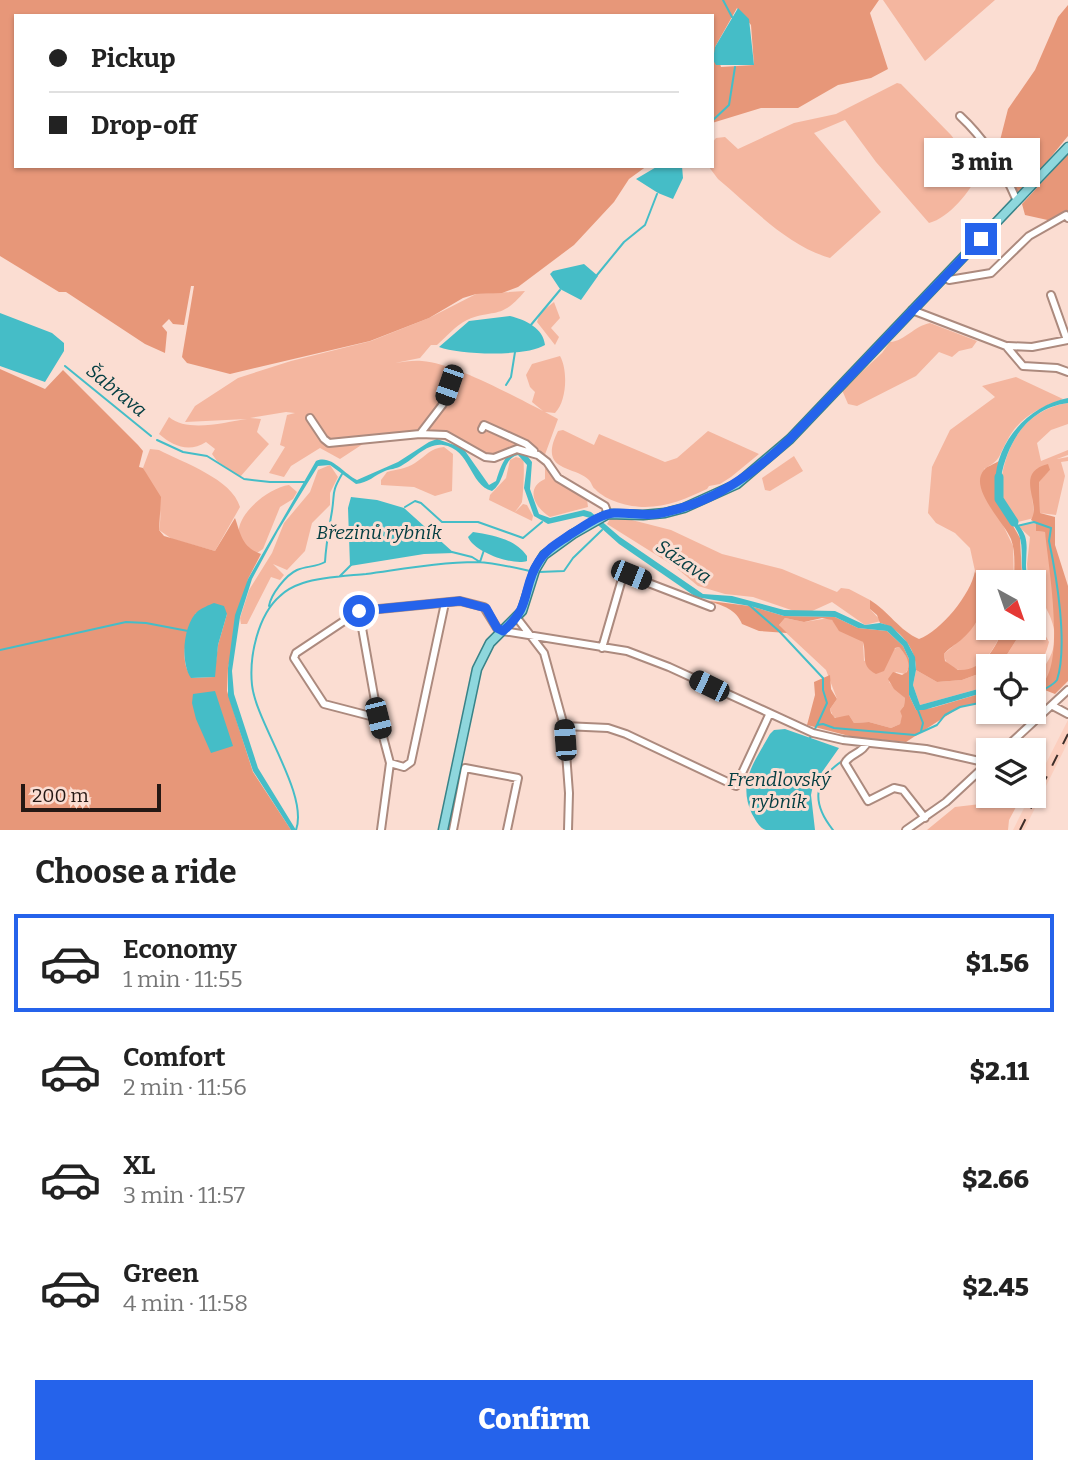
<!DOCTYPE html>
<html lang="en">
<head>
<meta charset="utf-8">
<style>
  body { margin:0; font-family:Bitter,serif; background:#f6f6f6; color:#222; height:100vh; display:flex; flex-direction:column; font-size:26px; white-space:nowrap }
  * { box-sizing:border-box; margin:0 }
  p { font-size:23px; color:#767676 }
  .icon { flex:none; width:38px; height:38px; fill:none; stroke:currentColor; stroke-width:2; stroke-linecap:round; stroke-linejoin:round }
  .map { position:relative; height:830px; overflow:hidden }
  .details { display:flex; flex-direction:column; background:#fff; flex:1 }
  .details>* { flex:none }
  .banner { position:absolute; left:14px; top:14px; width:700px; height:154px; border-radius:0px; box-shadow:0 2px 5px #0004; display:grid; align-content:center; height:154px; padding:0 35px; background:#fff }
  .needle { width:46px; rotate:140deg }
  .buttons { position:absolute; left:976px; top:570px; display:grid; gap:14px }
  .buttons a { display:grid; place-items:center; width:70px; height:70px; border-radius:0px; background:#fff; box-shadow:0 2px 5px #0004; font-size:35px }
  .scale { position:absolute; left:21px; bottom:18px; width:140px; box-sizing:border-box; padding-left:7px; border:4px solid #251814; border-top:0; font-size:19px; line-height:24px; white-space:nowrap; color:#251814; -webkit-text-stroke:5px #fbddd2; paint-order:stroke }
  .end { position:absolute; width:32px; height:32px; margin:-16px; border:9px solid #2563eb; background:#fff; box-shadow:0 0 0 4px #fff }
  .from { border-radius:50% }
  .bubble { position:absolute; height:49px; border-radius:0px; background:#fff; box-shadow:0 2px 5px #0004; font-size:23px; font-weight:800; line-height:49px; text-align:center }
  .car { position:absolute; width:21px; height:42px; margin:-21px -10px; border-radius:9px; box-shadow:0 0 5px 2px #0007; background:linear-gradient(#222 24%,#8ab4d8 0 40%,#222 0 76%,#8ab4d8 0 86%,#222 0) }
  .banner b { display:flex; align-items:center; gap:24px; height:66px; font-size:26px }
  .banner b+b { border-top:2px solid #e0e0e0 }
  .banner i { width:18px; height:18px; background:#222 }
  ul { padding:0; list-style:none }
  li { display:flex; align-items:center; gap:21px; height:98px; margin:0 14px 10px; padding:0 21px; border:4px solid transparent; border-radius:0px }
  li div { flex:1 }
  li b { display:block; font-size:26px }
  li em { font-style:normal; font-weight:800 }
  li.active { border-color:#2563eb }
  li>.icon { width:63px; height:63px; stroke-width:1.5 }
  h2 { padding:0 35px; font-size:32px; line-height:84px }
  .action { display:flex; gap:14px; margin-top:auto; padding:14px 35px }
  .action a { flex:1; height:80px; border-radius:0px; background:#2563eb; color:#fff; font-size:28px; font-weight:800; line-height:80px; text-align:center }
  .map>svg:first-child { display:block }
  .built { fill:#fccfbf }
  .green { fill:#f4b69f }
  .forest { fill:#e79779; fill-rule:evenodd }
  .water { fill:#45bdc7 }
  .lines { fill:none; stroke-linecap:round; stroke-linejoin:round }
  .stream { stroke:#45bdc7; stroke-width:2 }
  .river { stroke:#45bdc7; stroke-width:9 }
  .minor-casing { stroke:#ac8a7e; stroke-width:10 }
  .major-casing { stroke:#388388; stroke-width:11 }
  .minor { stroke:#fff; stroke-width:6 }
  .major { stroke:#8ed7dd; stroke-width:8 }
  .rail { stroke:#3d2e29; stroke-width:2; stroke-dasharray:12 12; stroke-linecap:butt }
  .route { stroke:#2563eb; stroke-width:9 }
  .labels { text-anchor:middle; stroke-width:6; stroke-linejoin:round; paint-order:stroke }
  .water-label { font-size:19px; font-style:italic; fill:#033d41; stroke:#fbddd2 }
</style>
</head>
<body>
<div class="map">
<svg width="1068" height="830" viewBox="0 0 1068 830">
  <rect width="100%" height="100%" fill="#fbddd2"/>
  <!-- built -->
  <path class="built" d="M1068 720V742L1024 830H1013L1030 796H1034V787Z"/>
  <!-- green -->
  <path class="green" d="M883 0H995L925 61Z
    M897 83 901 84 951 135 979 172C971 191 949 218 929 223L876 162 845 120 814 133 881 212 830 258C786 245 753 208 718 179L709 167 712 166V143L716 138 725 137 738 149 794 123 836 114Z
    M525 291C500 321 496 308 467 320 456 325 446 337 437 345H431L420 358 395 363C404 362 413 360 422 361 454 363 513 396 543 411L532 402 535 392 530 387 526 375 532 364 560 356C568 370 567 401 555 413L545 412 558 419 543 460 516 451 499 459 444 439 408 438 369 440 340 459 320 448 291 466 284 477 269 473 285 447 280 445 287 415 295 413 286 412 250 418 261 419 257 432 269 444 240 477 217 461 212 454 215 449 206 442C189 453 173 446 159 434L169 417C188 433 225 422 247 419L185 422 195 406 238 378 291 361 371 341 429 318 476 294Z
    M554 302 560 318 551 328 559 337 555 345 537 322 540 313Z
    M930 323 977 341 972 348 959 351 952 357 939 352 916 376 857 406 848 404 842 390 882 353 890 342C905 341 914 326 930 323Z
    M1016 377 1063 399C1040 407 1018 418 1007 441 998 457 1001 460 984 469L1002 523 1013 546 1014 583H989V628H1003C997 646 977 680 954 668 947 665 945 661 944 654L960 640 982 586 975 571 970 548 955 533 936 523 928 513 932 467 950 430 995 397 982 386Z
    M1068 403V424L1051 430 1037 443 1041 461 1068 450V455L1057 459 1068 457V461L1061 462 1065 476 1056 515 1040 513 1039 481 1050 470 1031 479 1034 518 1018 522C1012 516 1004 510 1001 501 997 493 1000 483 1002 475 1009 438 1029 409 1068 403Z
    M563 430 594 445 599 434 665 462 677 458 708 431 759 454 731 477 720 484 709 486 707 489C688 498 667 507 645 507 629 507 606 501 595 489 592 487 592 483 589 480 575 465 537 473 558 431Z
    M444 447 453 454 452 491 435 496 414 487 381 485V480L387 472C397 469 406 469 415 463 426 456 430 448 444 447Z
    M150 449 159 450C184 463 232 479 240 507L215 551 172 539 159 530C164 502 154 492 143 468Z
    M794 456 803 471 770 491 765 490 762 478Z
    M516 457 523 459C525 463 523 498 522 502 520 506 517 509 515 512L523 504 527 505 533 516 532 521 489 500 490 495 506 478 510 460Z
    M330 465 338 477 330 493V505L312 523 305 551 287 570 273 564 284 575 280 580 271 577 247 624H241L240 618 249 590 272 553 284 523 310 492 318 470Z
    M545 468 587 499 588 507 550 517C534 507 525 488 545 479Z
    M289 485 297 492 293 499 280 507 263 549 257 553C212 537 260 489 289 485Z
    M624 518 671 530 722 554 782 569 837 592 841 588 849 589 870 600V609L881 621 865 625 832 602 810 612H797L753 597 725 594 698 586 674 566 607 524 610 519Z
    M1036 523V531L1045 532 1053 565 1050 573 1057 590 1060 652 1059 665 1053 678 1034 689V680C1055 655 1062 638 1046 608 1042 600 1036 591 1034 583L1028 579 1027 564 1030 537 1017 525Z
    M785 618 804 622 829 618 863 642 864 661 899 647C907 656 913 664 905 674L896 672 889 682 905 698 904 706 900 711 903 716 900 724 891 728 869 722 854 723 849 715 839 720 833 716 830 709 837 699 826 670 782 629 779 625Z
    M1034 620H1037L1049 642C1046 653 1043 662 1034 669V667H995L1006 656 1024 628H1034Z
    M916 670 937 682 962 680 989 670V686L920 705 913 685Z
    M1006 801 1007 805 1016 807 1009 820 1008 830H927L955 807Z"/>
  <!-- forest -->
  <path class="forest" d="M0 0H879L870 13 888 69 871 78 838 85 798 108H761L712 123V16H16V166H647L629 179 614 202 574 245 518 287 502 293 476 294 463 298 429 318 370 341 230 374 187 363 182 357 194 286H191L184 325 173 324 169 319 162 326 167 332 165 353 145 344 66 292H59L0 256ZM737 8 751 25 754 65 721 67 715 47Z
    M1068 5V136L1020 195 996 156 1008 109 1035 70 1058 17Z
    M1068 154V212L1052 221 1025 215 1022 204Z
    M0 369 45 389 63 370 138 445 143 451 139 467 143 468 161 497 159 530 164 536 215 551 235 518C241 535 242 547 261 554L248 579 228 668 227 691 253 772 291 830H0ZM196 613 227 614 218 645 214 677 192 678C177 659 188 632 196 613Z
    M999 461 996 496 1020 538 1022 575 1026 583H1014C1014 569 1016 552 1011 539 1004 522 968 488 984 470 987 466 995 464 999 461Z
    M1048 464 1050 470 1039 482 1040 513 1055 517V545L1068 586V681L1055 694 1037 687C1068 675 1048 564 1045 532L1036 531V523L1031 520C1042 502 1013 473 1048 464Z
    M975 571C988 597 984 620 961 640 955 645 949 648 944 654L945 661 958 670C982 672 997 647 1003 628H1024L1006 656 995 667H989V670L962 680 937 682 916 670C917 650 900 628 880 623L877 615 870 609V600C888 611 900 631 919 639 941 631 971 594 975 571Z
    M709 601 750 606 784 616 835 617 858 628 887 631 903 646 909 659V695L916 710 932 708 989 691V701L960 707 906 742 853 737 807 725 815 695 814 682 830 675 831 689 837 699 830 709 831 713 835 718 849 715 854 723 869 722 891 728 900 724 902 716 900 711 904 706 905 698 894 689 888 679 893 672 902 675 907 672C911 662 906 655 899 647L895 648 884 671 876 674C860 666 867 655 863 642L839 631 832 620 822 618 804 622 785 618 779 625 787 633 759 631 742 624C736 609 723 606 709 601Z"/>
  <!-- water -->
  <path class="water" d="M738 8 749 19 754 65H716L713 60 715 47Z
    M658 166H682L683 178 673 199 658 193 636 179Z
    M584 264 598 276 581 300 560 289 550 274 553 271Z
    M0 313 52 333 64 343V351L45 382 0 366Z
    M510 316C526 320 543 328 545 345 526 357 460 355 439 347L469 321Z
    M1068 398V403C1029 408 1008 440 1001 477 1000 484 998 491 999 498 1004 514 1020 522 1025 536 1030 551 1021 569 1031 583H1026C1018 567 1025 550 1019 535 1014 522 999 511 997 498 987 452 1024 406 1068 398Z
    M437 439 463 448 489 485 496 481C500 469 503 458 514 450L525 453 532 462 530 489 539 514 550 518 584 510 591 512 620 537 703 594 732 596 784 610 835 611 865 625 880 623 891 626 907 642 915 657 916 670 913 685 920 705 989 686V691L924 710H916L909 695V659L903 646 887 631 858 628 835 617 784 616 750 606 696 597 619 544 590 518 583 516 548 524 534 516 524 488 527 465 518 455C502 458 506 482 492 491 469 485 471 449 443 445 426 443 415 459 401 466 396 469 390 469 385 471 375 475 368 483 356 484L330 465 318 466 278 531 252 579 240 617 232 671 234 694 258 768 296 830H291L253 771 228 696V668L235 615 248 579 316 461C331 454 343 473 357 480L398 462 429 442Z
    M351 497 377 500 404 508 454 553 424 554 350 566 348 508Z
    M473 532C493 535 515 539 527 556V561C513 566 474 552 468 537Z
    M214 603 224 606 227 614 218 645 215 677 191 678C180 662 183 624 198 611 202 608 209 605 214 603Z
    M215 691 233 746 211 753 196 719 192 703 193 694Z
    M785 729 839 748 813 785 811 795 815 830C801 830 779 830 766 830 759 828 755 819 752 814 737 782 755 761 770 734L774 730Z"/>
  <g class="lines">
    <!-- stream -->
    <path class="stream" d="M723 0 732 17
      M712 121 729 105 735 67
      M597 275 624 242 645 225 657 194
      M530 326 560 290
      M65 366 151 436
      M506 385 511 377 515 352
      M157 440 183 452 207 456 244 479 270 482H306
      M405 507 415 501 421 503 442 522H478L523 538 542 522
      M1017 526 1034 522 1051 528 1049 541C1057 578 1068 646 1057 680 1052 687 1042 690 1034 694
      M452 552 472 557 480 562 484 550
      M539 572 564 571 573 558 602 530
      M340 576 351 565
      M748 604 779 631 823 678V690L827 703 817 725 823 724 834 728 915 735 937 725 945 715 960 707 989 701
      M269 606C271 594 286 575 297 570 306 566 317 567 325 562 326 544 329 529 332 511 335 492 331 493 342 474
      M0 650 126 622 146 623 188 631
      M918 710 923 723 921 731
      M810 738 817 725
      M296 830C309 794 256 723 252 685 249 656 258 615 280 596 286 590 294 586 303 583 322 577 346 576 366 574 403 569 440 562 477 562 494 563 513 567 530 571
      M833 830C810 801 814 779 845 759"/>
    <!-- river -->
    <path class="river" d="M999 477V499L1014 522"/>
    <!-- minor casing -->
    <g class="minor-casing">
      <path id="minor" d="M960 116C986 140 1003 168 1017 201
        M944 277 949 280 991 273 1029 236 1066 215 1068 218
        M1051 295 1067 340
        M912 310 1006 346 1023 366 1057 368 1068 372
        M1008 346 1032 347 1068 340
        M310 418 324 439 329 443 420 434 446 435 485 457 494 458 517 449 538 455 547 462 558 478 605 506 608 514
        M482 429 484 425 526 444 534 451
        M420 434 443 404 449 385
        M359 611 378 718 390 763 381 830
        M517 618 544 653 564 726 569 793 568 830
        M602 648 622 579 625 574 711 607
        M1053 706 1068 714
        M378 718 324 704 294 658 296 653 359 611 460 601 484 607 497 628 503 631 627 651 669 667 813 733 843 740 926 749 988 763
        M564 726 608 728 626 734 736 786 769 715
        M867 743C862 754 850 753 845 763L868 801 894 788 903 790 925 818
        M1002 751 1068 690
        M390 763 404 767 411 762 445 603
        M453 830 465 768 518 778 507 830
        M906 830 946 802 988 763"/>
    </g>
    <!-- major casing -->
    <g class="major-casing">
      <path id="major" d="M443 830 477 669 490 643 522 611 535 570 544 555 573 534 608 514 643 515 665 513 684 508 737 484 790 439 1068 147"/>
    </g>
    <!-- minor -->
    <use href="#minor" class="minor"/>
    <!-- major -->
    <use href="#major" class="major"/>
    <!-- rail -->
    <path class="rail" d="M1020 830 1068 734"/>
  </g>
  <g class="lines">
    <!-- route -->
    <path class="route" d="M359 611 460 601 486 608 497 628 503 631C533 606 521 588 539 561 546 549 560 542 571 534 583 527 600 514 614 513 631 512 646 517 662 513 713 503 753 474 790 439L981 239"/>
  </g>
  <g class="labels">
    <!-- water labels -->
    <g class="water-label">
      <text transform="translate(117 390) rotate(39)" y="7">Šabrava</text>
      <text x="379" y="539">Březinů rybník</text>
      <text transform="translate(684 561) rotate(34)" y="7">Sázava</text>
      <text x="779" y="786">Frendlovský<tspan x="779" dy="22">rybník</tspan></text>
    </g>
  </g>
</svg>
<div class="buttons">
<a><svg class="needle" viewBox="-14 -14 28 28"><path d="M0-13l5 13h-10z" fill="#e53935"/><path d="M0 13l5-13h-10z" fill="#767676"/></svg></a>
<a><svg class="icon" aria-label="locate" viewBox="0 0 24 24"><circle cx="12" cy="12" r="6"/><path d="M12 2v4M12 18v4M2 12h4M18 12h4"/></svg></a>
<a><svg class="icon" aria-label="layers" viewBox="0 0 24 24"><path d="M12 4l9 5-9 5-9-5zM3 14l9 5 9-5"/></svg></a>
</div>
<div class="scale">200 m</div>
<i class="end from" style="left:359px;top:611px"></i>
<i class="end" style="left:981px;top:239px"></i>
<div class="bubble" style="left:924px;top:138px;width:116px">3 min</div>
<i class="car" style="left:449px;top:385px;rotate:199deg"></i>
<i class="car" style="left:631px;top:575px;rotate:112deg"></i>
<i class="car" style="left:709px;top:686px;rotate:296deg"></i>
<i class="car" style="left:378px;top:718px;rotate:166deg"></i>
<i class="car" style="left:565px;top:740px;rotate:356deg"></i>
<div class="banner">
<b><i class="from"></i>Pickup</b>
<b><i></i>Drop-off</b>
</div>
</div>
<section class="details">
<h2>Choose a ride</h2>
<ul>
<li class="active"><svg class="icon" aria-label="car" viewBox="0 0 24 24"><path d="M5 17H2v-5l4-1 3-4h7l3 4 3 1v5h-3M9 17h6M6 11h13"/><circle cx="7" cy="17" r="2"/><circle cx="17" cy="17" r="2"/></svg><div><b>Economy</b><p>1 min · 11:55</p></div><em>$1.56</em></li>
<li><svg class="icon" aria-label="car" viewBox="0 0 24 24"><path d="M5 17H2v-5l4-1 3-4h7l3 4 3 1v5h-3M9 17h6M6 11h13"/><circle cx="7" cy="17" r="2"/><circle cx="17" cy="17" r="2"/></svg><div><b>Comfort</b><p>2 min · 11:56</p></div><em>$2.11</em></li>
<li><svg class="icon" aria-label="car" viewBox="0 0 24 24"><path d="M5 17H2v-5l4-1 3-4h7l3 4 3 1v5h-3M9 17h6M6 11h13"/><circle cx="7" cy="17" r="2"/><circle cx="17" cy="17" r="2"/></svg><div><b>XL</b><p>3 min · 11:57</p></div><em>$2.66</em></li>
<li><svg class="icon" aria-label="car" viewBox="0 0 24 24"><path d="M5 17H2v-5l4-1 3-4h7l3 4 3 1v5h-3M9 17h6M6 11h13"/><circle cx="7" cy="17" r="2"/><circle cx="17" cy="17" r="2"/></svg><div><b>Green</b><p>4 min · 11:58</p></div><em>$2.45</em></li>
</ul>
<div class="action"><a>Confirm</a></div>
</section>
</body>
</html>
